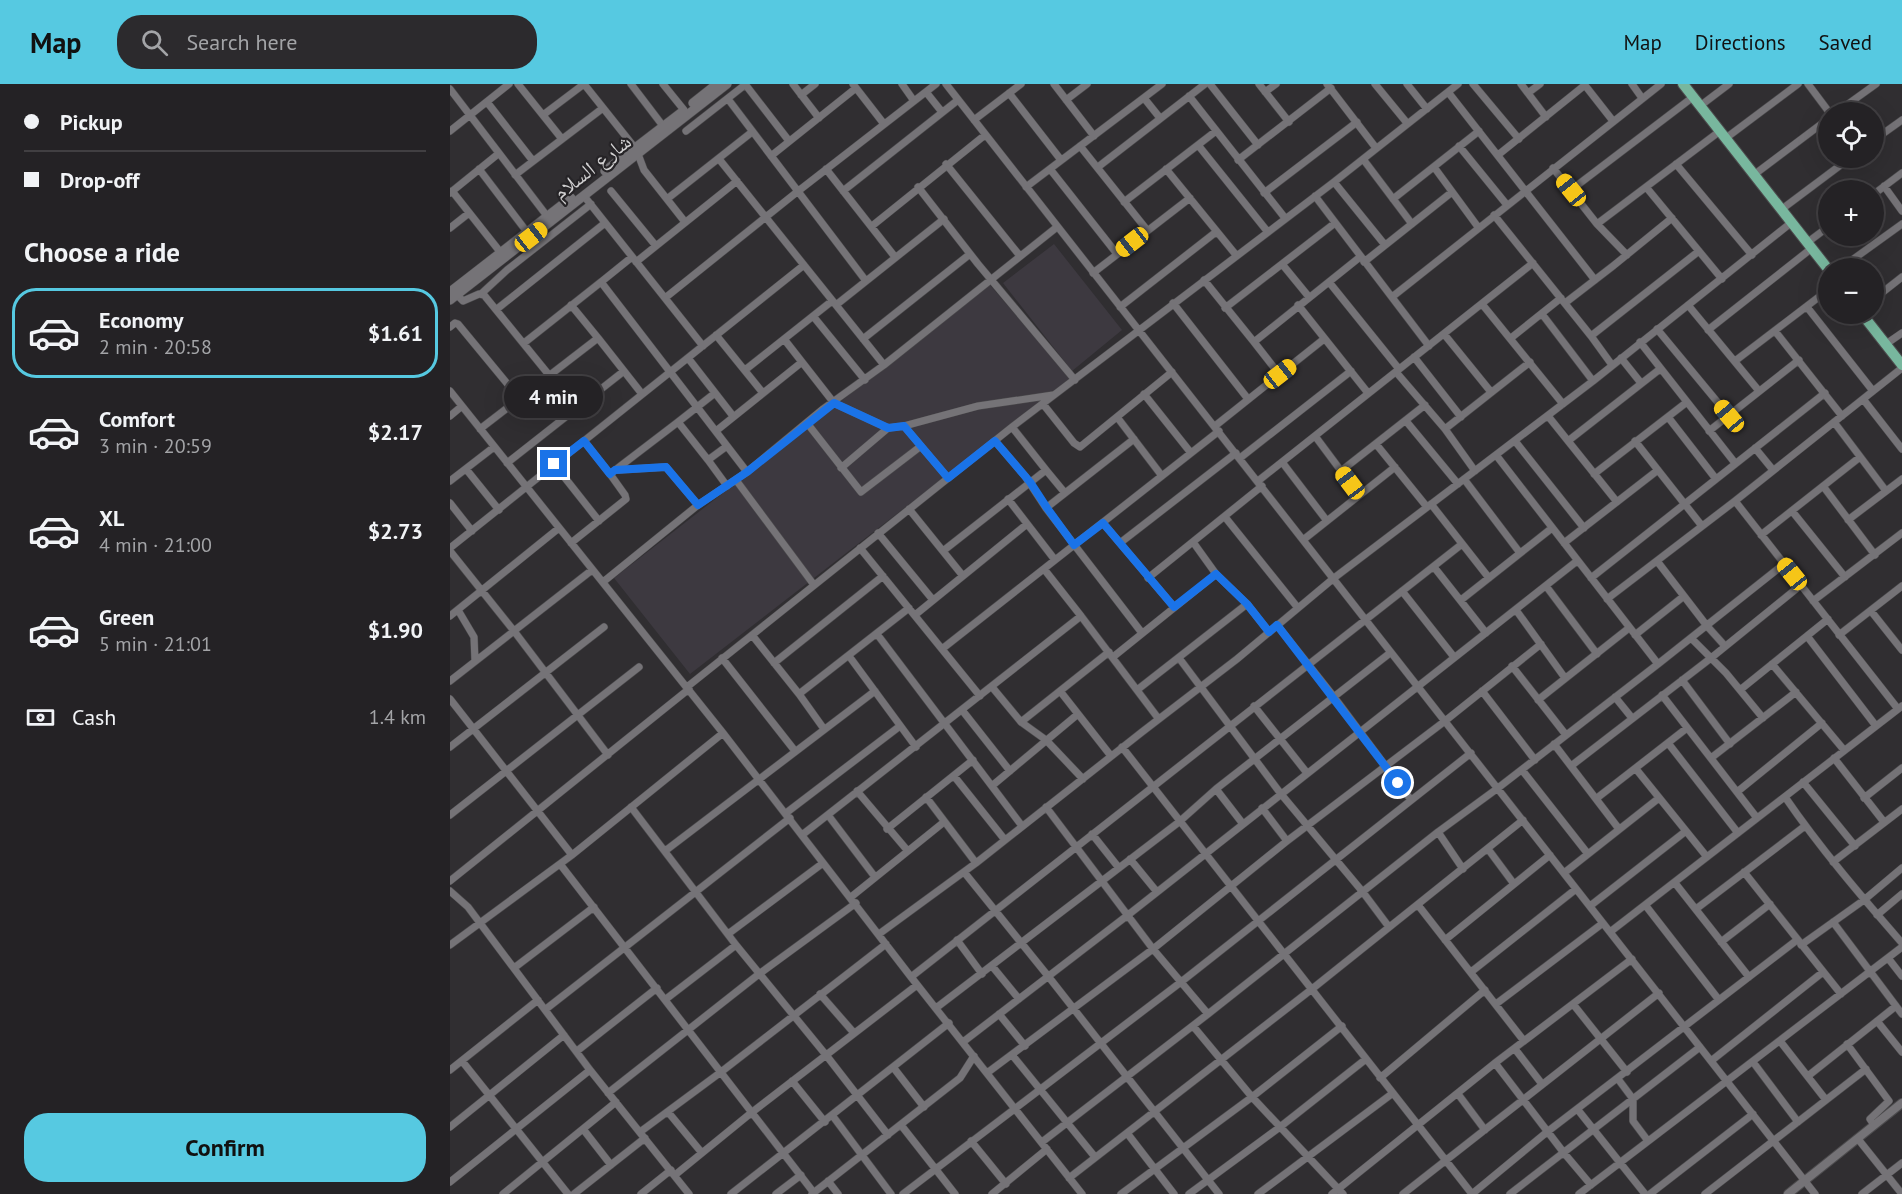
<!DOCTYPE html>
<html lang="en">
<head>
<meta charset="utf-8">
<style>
  body { margin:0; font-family:"PT Sans","Noto Naskh Arabic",sans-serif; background:#2c2a2d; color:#f1f3f6; height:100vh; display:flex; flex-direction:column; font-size:22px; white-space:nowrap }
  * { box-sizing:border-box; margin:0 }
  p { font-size:20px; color:#a3a4a7 }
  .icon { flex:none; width:33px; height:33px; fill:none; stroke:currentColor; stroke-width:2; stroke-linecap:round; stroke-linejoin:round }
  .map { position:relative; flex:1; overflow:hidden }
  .details { display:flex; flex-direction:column; background:#242225; width:450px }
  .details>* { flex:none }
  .guide { display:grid; align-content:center; height:132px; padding:0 24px; background:#242225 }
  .tools { position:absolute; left:1368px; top:18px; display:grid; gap:12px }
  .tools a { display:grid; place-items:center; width:66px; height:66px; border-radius:50%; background:#242225; box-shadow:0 6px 24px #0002,0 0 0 2px #413f42; font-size:30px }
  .end { position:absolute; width:27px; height:27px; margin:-14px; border:8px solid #1a73e8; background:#fff; box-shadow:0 0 0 3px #fff }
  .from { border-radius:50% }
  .bubble { position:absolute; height:42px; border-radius:21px; background:#242225; box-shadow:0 6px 24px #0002,0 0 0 2px #413f42; font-size:20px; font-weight:700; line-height:42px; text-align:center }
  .car { position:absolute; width:18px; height:36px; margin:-18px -9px; border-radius:8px; box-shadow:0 0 4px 2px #0007; background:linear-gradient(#f5c518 24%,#345 0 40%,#f5c518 0 76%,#345 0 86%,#f5c518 0) }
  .guide b { display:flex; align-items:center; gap:21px; height:57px; font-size:22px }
  .guide b+b { border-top:2px solid #413f42 }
  .guide i { width:15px; height:15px; background:#f1f3f6 }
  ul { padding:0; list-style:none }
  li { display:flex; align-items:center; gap:18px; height:90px; margin:0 12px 9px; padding:0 12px; border:3px solid transparent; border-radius:24px }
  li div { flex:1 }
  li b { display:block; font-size:22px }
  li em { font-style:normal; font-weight:700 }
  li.selected { border-color:#56c9e1 }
  li>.icon { width:54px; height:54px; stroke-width:1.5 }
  h2 { padding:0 24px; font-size:27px; line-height:72px }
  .pay { display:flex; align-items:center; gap:15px; height:66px; padding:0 24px; font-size:22px }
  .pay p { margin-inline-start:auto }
  .button { display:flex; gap:12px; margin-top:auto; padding:12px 24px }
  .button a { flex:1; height:69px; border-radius:24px; background:#56c9e1; color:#111; font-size:24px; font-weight:700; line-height:69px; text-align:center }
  header { display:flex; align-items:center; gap:36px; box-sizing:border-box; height:84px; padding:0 30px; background:#56c9e1; color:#111 }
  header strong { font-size:28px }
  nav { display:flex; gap:33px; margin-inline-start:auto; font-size:21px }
  .search { width:420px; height:54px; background:#2c2a2d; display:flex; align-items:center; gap:15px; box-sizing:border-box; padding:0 21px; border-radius:24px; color:#a3a4a7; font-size:22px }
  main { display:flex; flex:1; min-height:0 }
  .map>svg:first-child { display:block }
  .built { fill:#3d3940 }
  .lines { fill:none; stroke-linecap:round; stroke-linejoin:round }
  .minor-casing { stroke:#4c4b4d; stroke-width:8 }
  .tertiary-casing { stroke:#4c4b4d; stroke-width:10 }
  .secondary-casing { stroke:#4c4b4d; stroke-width:10 }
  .trunk-casing { stroke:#4c4b4d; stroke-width:12 }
  .minor { stroke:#757377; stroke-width:7 }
  .tertiary { stroke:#757377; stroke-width:8 }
  .secondary { stroke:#757377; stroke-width:9 }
  .trunk { stroke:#78b79e; stroke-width:10 }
  .route { stroke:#1a73e8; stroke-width:8 }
  .labels { text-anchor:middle; stroke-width:4.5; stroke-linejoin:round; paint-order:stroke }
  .street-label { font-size:21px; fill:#d3d2d3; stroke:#262427 }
</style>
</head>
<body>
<header>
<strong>Map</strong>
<div class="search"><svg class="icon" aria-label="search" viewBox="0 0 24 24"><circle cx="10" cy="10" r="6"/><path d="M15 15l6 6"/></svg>Search here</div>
<nav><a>Map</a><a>Directions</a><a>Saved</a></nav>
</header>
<main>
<section class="details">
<div class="guide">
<b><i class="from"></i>Pickup</b>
<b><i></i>Drop-off</b>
</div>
<h2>Choose a ride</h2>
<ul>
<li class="selected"><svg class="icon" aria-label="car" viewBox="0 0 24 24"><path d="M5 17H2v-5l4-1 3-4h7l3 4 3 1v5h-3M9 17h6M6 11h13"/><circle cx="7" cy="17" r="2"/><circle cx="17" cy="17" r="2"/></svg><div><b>Economy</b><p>2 min · 20:58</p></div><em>$1.61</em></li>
<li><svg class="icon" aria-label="car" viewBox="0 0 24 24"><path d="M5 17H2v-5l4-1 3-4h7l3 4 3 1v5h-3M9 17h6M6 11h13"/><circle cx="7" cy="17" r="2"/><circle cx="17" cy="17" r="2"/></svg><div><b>Comfort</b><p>3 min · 20:59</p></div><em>$2.17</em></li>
<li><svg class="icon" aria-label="car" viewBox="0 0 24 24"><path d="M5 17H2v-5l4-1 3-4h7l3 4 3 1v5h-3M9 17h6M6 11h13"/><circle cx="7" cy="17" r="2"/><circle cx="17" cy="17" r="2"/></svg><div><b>XL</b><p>4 min · 21:00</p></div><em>$2.73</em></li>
<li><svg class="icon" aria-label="car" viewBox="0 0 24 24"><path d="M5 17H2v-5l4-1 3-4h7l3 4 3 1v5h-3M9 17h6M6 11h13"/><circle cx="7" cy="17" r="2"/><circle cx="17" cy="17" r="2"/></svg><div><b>Green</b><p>5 min · 21:01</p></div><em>$1.90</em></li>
</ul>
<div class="pay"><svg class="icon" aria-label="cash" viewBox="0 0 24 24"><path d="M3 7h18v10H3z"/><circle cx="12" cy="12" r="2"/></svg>Cash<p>1.4 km</p></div>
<div class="button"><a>Confirm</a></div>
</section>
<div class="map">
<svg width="1452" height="1110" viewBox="0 0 1452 1110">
  <rect width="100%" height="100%" fill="#302e31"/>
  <!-- built -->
  <path class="built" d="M604 160 672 246 622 287 553 199Z
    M540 201 621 295 240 590 164 494Z"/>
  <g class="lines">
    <!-- minor casing -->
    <g class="minor-casing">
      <path id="minor" d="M68 0 112 55
        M134 0 185 64
        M181 0 213 42
        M213 0 234 26
        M295 0 339 57
        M343 0 369 34
        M403 0 434 40
        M452 0 464 17
        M496 0 1365 1110
        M604 0 644 52
        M760 0 808 61
        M809 0 839 38
        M877 0 926 64
        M925 0 957 39
        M957 0 977 25
        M1023 0 1069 55
        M1071 0 1096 33
        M1134 0 1163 37
        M1182 0 1192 14
        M1358 0 1379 28
        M0 5 97 132
        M476 8 492 28
        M815 8 826 0
        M998 8 1145 196
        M559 9 611 76
        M1078 9 1090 0
        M351 11 365 0
        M739 12 835 134
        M694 14 710 34
        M278 15 416 197
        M616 16 637 0
        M37 18 83 77
        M1250 22 1279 0
        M1387 28 1426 0
        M93 31 134 0
        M524 36 571 0
        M0 47 59 0
        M236 47 296 0
        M1276 54 1348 0
        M1424 56 1452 36
        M748 61 817 147
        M630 62 697 146
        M1009 62 1057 121
        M188 70 194 86 235 138
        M1048 71 1135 1
        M321 72 406 4
        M269 75 434 281
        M913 75 962 140
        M788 76 881 4
        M496 80 570 172
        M1226 80 1302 171
        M648 83 755 0
        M984 83 1028 143
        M1103 84 1147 140 1177 171
        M29 85 77 148
        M376 85 445 173
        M600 85 667 170
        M716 85 786 171
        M1305 90 1378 35
        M65 91 153 24
        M884 98 935 161
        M1434 102 1452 127
        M468 103 528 180 625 296
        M576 103 712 0
        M1196 103 1272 195
        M1121 106 1243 13
        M2 107 51 169
        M161 107 206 162
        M393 107 508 16
        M0 109 48 70
        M814 109 907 38
        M1424 110 1452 89
        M134 112 253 262
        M865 112 979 262
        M217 115 302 48
        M943 115 1029 47
        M674 118 766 47
        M1332 125 1400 74
        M1044 131 1141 252 1162 281
        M1147 140 1270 47
        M422 142 535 51
        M0 144 19 129
        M1358 158 1378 143
        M182 173 151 198 297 388
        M186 178 287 97
        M914 178 1002 108
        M832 180 859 213
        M1391 184 1452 140
        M643 189 740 114
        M754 196 804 258 910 173
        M879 198 949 285
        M31 210 57 186 141 120
        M7 211 13 217 29 210 34 211 99 291
        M942 213 1211 0
        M215 214 347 108 486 0
        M1424 215 1452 193
        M723 219 798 315
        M1115 219 1163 182 1222 134
        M1032 220 1113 320
        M386 221 494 135
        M848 221 918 309
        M1238 221 1309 307
        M670 223 766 148
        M1357 223 1423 307
        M775 224 885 139
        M47 225 155 139
        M1092 230 1143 297
        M363 232 415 296
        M0 243 5 239 8 240 69 314
        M1207 245 1279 332
        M1258 246 1362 164
        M1325 247 1392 332
        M994 250 1041 308
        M266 251 313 309
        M1141 252 1249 167
        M148 254 192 310
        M1061 254 1111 214
        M334 255 384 319 438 344 454 342 528 322 603 311
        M413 255 520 170
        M804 258 829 290
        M1190 258 1285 379
        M74 259 151 198
        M1436 260 1452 249
        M964 273 1011 333
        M238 274 283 332
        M1171 274 1191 299
        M1285 277 1378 206
        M295 286 382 217
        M946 288 995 345 1025 387
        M0 307 273 649 461 893 632 1110
        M265 309 228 338 258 376 277 362
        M694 310 741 369
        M1413 315 1452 365
        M593 320 624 359 630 363 722 288
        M0 332 12 322
        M1098 332 1167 418
        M667 333 712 392
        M1218 333 1266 395
        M956 337 1008 400
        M1384 338 1436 407
        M357 339 411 408 471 362
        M454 342 498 394
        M765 342 874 255
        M562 343 596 386
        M30 345 148 254 121 221
        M995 345 1080 278
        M266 347 352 278
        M1259 347 1349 276
        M865 352 909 411
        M134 357 160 390 228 338
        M545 357 575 392 596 424 692 549
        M1065 357 1134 444
        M1118 357 1210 285
        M1185 357 1252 442
        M926 360 977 423
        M1305 364 1323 386
        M790 374 901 287
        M258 376 277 402
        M832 378 877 437
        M57 379 174 287
        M104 380 149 437
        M391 384 438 344
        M16 385 49 426
        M167 386 216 383 248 421
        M891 387 975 321
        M1144 390 1237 318
        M1014 395 1070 469
        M286 396 364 501
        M0 397 44 363
        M808 397 1083 179
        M1373 402 1425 471
        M558 415 605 476
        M1285 417 1448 625
        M0 419 22 447
        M981 420 1039 494
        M596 424 684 355
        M459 425 513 492
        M1342 427 1395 493
        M775 433 848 524
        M1398 436 1452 395
        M653 439 724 523
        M428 449 483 516
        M1311 451 1410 373
        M853 456 945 383
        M743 458 766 490 797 520 819 548
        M121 459 176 415 175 411 160 390
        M670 459 786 369
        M1114 459 1208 386
        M0 464 354 181
        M410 464 530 612
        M0 467 64 547 158 671
        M493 467 596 386 615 409
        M1207 477 1257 542 1275 562
        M984 483 1036 549
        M594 485 631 532
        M698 494 812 402
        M1141 494 1375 309
        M153 498 248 421 297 388 373 325 434 281 607 143
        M1096 502 1147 570
        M952 507 1004 573
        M1157 515 1285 417 1452 284
        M1011 516 1102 444
        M1363 517 1452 449
        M8 526 24 553 25 577
        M1066 526 1115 594
        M1421 527 1452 566
        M465 531 577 440
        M0 532 109 444
        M827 541 884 613 961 716
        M427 550 572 742
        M302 551 349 610 459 524
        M1185 551 1234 512
        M1389 551 1452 502
        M1357 552 1426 642
        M1241 554 1276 589 1313 634
        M492 565 769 347
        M399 572 466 663
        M663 573 766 490
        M272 574 345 667
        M729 574 831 710 912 807 939 843
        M324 579 433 492
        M1208 580 1334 480
        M1322 580 1394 666
        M1062 582 1116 651
        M1232 596 1280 660
        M0 597 142 486
        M237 603 562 343 884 98 1008 0
        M542 603 571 638 596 656 633 695
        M687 606 797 520
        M1290 606 1378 535
        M610 607 661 672
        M1032 607 1085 676
        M349 610 374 645
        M1212 611 1307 734
        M1165 613 1182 634
        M0 615 122 771
        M1088 616 1179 544
        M804 622 857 689
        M512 626 560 687
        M571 638 659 568
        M1218 659 1288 749
        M1104 660 1169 745
        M0 663 154 543
        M672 663 1022 1110
        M1261 674 1346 608
        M1384 674 1434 738
        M1121 682 1261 574 1351 501
        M1186 685 1257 773
        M1072 686 1138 770
        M504 692 555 756
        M1353 698 1405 762
        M543 701 628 630
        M766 705 793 740
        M407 707 457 766
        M1287 708 1372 639
        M476 713 526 779
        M1335 713C1370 764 1411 812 1452 859
        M1147 714 1237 644
        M1414 714 1452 684
        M181 723 286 861 376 971 438 1051
        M596 723 703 865 758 930
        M812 724 837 757
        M336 729 450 642
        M0 731 189 583
        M378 731 425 793
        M437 745 523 676
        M988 748 1013 785
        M642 750 669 784
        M352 751 631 532 708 634
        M1038 765 1064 800
        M215 767 425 607
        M680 775 707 808
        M1383 778 1452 725
        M110 780 364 1109
        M514 788 598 892 769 1110
        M1294 788 1391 910
        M1114 789 1209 714
        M0 797 239 605
        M1225 799 1299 893
        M0 807 18 823 140 986 239 1110
        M401 813 494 738
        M968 821 1074 957
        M1140 822 1236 747
        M1196 822 1269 916
        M1246 825 1355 742
        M1427 831 1452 810
        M1383 838 1452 930
        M1160 848 1452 622
        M278 850 373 779
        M429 850 526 779 692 648 787 575 884 494 1143 297 1342 138
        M507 856 532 890
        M995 856 1100 771
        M1271 858 1320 820
        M0 861 122 771 273 649
        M1351 861 1414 816 1452 784
        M1438 874 1452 892
        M542 882 569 915
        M64 884 144 823
        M1021 888 1126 805
        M461 893 1012 460
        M370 910 404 949
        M216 915 286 861
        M1046 920 1153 839
        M1123 920 1177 988
        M486 924 729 738 766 705 940 569
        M96 925 340 734
        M549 930 575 962
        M1427 937 1452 968
        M743 942 802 1013 893 1110
        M1330 957 1376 1016
        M513 958 678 831 1127 477
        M1397 960 1439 1017 1420 1035 1424 1041
        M1065 965 1092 1000
        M127 967 207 904
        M563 972 645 1073
        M12 977 118 1110
        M1261 977 1373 888
        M1303 978 1348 1038
        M1045 979 1114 1069 1141 1101
        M443 983 474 1023
        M0 986 88 916
        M537 989 703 865 837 757 995 637 1091 560
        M1358 992 1446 922
        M930 994 1035 906
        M1168 995 1183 1015V1037L1198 1057
        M342 997 375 1038
        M158 1009 309 890 406 819
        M1008 1010 1035 1046
        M1128 1026 1195 1110
        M218 1028 252 1069
        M382 1031 441 1110
        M451 1041 505 1110
        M0 1043 114 951
        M133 1045 161 1081
        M190 1048 271 988 436 860
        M677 1049 724 1110
        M1408 1055 1452 1110
        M521 1057 556 1100
        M592 1058 758 930 988 748 1048 704 1208 580 1046 371
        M225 1091 301 1029 467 901
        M619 1094 862 905 1073 736
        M378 1097 388 1110
        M0 1098 140 986
        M53 1110 166 1018
        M124 1110 195 1054
        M191 1110 221 1086
        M281 1110 499 939
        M326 1110 351 1091
        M362 1110 510 994 524 972
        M453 1110 731 898 1021 669
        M542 1110 597 1065
        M671 1110 802 1013 892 942
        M739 1110 830 1043 916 975
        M808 1110 943 1009
        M882 1110 1045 979 1182 875
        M953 1110 1209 909
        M1022 1110 1097 1048 1347 856
        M1060 1110 1250 963
        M1129 1110 1452 863
        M1200 1110 1303 1030
        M1255 1110 1416 985
        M1412 1110 1452 1079"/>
    </g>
    <!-- tertiary casing -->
    <g class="tertiary-casing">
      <path id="tertiary" d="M1338 1110 1452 1019"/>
    </g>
    <!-- secondary casing -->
    <g class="secondary-casing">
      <path id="secondary" d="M243 19 267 0
        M155 87 232 28
        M0 208 121 114
        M0 216 277 0"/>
    </g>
    <!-- trunk casing -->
    <g class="trunk-casing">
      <path id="trunk" d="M1233 0 1378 185
        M1412 230 1452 281"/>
    </g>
    <!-- minor -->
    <use href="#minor" class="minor"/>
    <!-- tertiary -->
    <use href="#tertiary" class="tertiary"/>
    <!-- secondary -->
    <use href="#secondary" class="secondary"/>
    <!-- trunk -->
    <use href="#trunk" class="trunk"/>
  </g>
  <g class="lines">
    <!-- route -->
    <path class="route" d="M104 380 134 357 160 390 165 386 216 383 248 421 297 388 384 319 438 344 454 342 498 394 545 357 580 398 597 424 624 461 653 439 724 523 766 490 797 520 819 548 827 541 948 699"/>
  </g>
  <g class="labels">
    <!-- street labels -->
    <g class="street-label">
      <text transform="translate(142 83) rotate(-38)" y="7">شارع السلام</text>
    </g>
  </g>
</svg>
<div class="tools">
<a><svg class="icon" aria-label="locate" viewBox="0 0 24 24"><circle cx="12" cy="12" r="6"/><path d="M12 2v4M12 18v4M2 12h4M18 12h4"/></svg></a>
<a>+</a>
<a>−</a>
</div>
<i class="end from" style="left:948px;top:699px"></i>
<i class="end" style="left:104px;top:380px"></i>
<div class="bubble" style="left:54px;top:292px;width:99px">4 min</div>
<i class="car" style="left:1121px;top:106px;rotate:321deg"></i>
<i class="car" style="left:81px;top:153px;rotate:52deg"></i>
<i class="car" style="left:682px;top:158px;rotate:232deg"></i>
<i class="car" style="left:830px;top:290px;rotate:52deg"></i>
<i class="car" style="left:1279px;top:332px;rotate:320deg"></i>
<i class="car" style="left:900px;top:399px;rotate:323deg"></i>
<i class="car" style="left:1342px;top:490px;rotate:321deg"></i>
</div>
</main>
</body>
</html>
